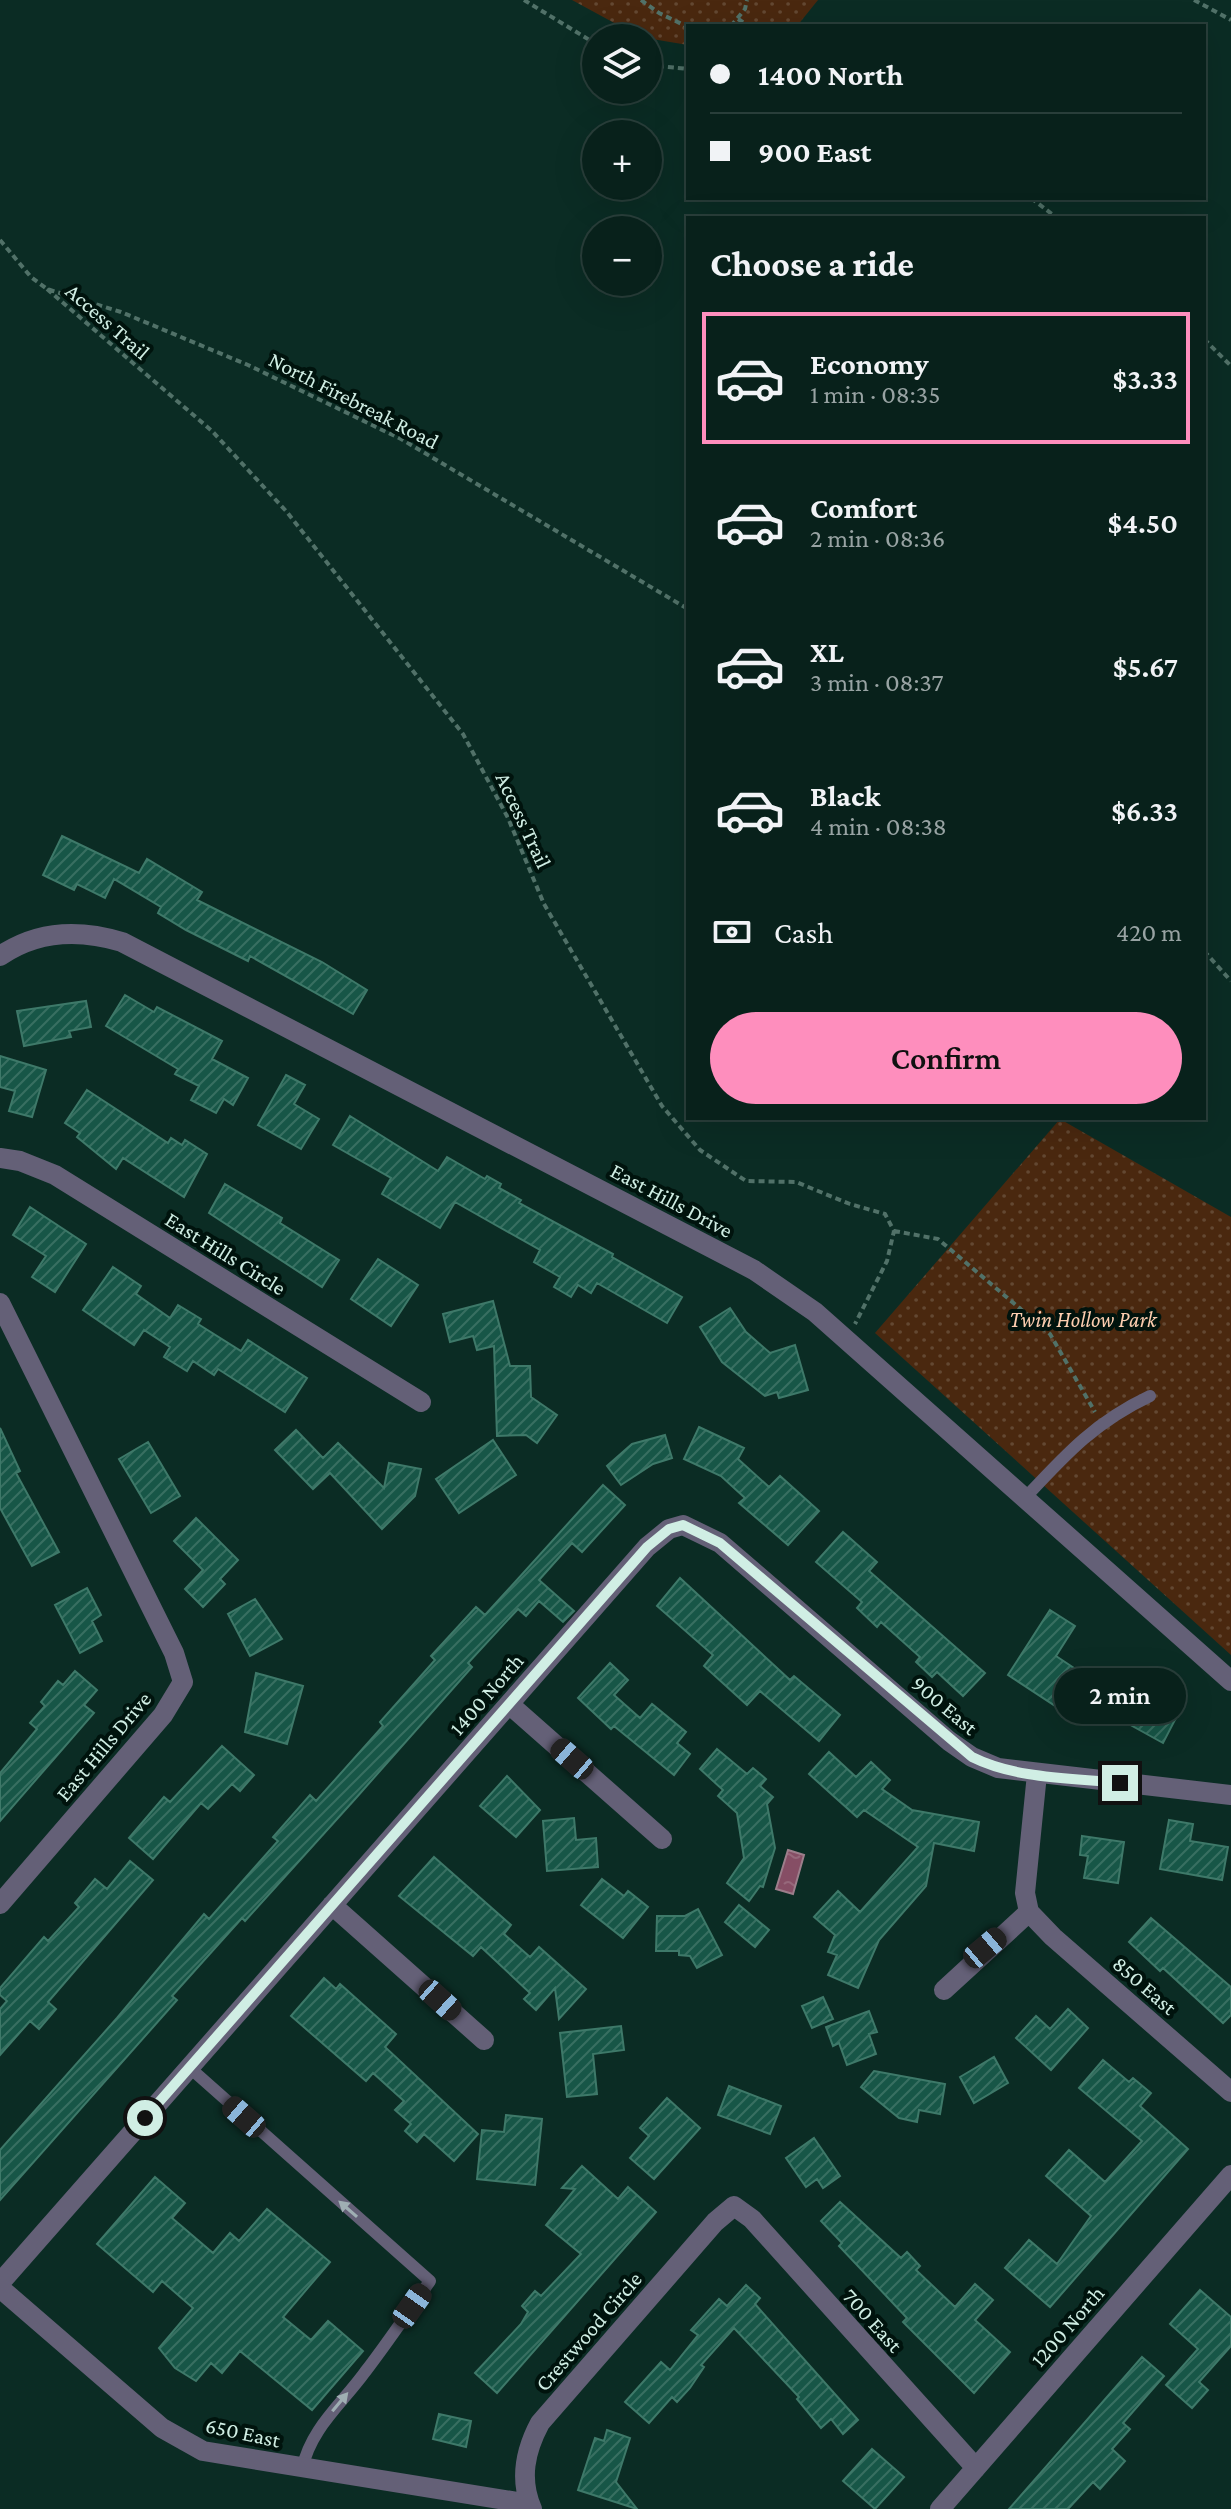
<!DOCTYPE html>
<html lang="en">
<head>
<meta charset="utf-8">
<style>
  body { margin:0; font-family:"Crimson Pro",serif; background:#112924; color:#f1f3f6; height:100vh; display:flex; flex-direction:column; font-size:30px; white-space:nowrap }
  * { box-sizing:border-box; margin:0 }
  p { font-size:26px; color:#98a3a3 }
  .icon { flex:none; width:44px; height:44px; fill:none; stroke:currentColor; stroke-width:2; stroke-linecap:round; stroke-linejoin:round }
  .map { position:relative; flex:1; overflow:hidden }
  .drawer { position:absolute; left:686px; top:216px; width:520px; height:904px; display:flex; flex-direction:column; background:#08211b; border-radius:0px; box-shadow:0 8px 32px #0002,0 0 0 2px #293e3a }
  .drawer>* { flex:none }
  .guide { position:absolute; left:686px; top:24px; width:520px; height:176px; border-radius:0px; box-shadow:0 8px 32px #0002,0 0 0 2px #293e3a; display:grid; align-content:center; height:176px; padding:0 24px; background:#08211b }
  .buttons { position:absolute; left:582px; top:24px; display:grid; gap:16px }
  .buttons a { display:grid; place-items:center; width:80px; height:80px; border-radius:50%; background:#08211b; box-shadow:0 8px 32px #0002,0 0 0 2px #293e3a; font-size:40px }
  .end { position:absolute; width:36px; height:36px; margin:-18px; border:10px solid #d0eee4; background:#111; box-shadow:0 0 0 4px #111 }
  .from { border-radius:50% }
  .bubble { position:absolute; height:56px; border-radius:28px; background:#08211b; box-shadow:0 8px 32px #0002,0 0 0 2px #293e3a; font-size:26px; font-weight:600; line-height:56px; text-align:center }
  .car { position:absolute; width:24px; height:48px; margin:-24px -12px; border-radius:10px; box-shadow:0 0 6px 2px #0007; background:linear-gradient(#222 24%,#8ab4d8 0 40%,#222 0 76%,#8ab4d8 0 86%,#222 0) }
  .guide b { display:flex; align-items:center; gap:28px; height:76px; font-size:30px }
  .guide b+b { border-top:2px solid #293e3a }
  .guide i { width:20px; height:20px; background:#f1f3f6 }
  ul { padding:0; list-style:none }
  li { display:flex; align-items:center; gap:24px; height:132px; margin:0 16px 12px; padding:0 8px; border:4px solid transparent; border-radius:0px }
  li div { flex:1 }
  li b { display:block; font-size:30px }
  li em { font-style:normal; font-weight:600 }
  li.selected { border-color:#fe8ebd }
  li>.icon { width:72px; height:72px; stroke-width:1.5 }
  h2 { padding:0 24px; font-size:36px; line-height:96px }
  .pay { display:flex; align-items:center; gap:20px; height:88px; padding:0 24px; font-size:30px }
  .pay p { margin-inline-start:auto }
  .cta { display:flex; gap:16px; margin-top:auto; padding:16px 24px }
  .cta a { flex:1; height:92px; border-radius:48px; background:#fe8ebd; color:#111; font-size:32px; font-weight:600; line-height:92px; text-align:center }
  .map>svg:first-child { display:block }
  .park { fill:url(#park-dots) }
  .water { fill:url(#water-ripples); stroke:#9c7e8b; stroke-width:2 }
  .building { fill:url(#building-hatch); stroke:#3e7969; stroke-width:2 }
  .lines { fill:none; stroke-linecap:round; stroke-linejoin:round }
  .path { stroke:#517168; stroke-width:4; stroke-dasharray:6 4; stroke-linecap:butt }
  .lane { stroke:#646077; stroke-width:12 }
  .street { stroke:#646077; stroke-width:20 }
  .oneway { fill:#9faeb3 }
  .route { stroke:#d0eee4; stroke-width:10 }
  .labels { text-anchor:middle; stroke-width:8; stroke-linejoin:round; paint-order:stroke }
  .street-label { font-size:22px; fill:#d0eee4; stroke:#00130d }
  .park-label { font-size:22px; font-style:italic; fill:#fdceb0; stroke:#00130d }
</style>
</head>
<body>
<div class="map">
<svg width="1231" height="2509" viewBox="0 0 1231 2509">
  <defs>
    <pattern id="park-dots" width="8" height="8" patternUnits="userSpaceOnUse" patternTransform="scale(2)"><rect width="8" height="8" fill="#4a280f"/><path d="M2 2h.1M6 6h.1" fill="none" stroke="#634832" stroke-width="1.8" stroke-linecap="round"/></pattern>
    <pattern id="water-ripples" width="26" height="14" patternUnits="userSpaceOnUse" patternTransform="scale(2)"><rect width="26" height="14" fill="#864e65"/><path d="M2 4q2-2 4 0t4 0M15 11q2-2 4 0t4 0" fill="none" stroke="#96687b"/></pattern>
    <pattern id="building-hatch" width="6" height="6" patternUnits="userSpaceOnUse" patternTransform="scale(2)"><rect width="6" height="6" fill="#175647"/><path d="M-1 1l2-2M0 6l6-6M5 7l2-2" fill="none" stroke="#386f61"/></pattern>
  </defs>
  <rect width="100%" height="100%" fill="#0b2c24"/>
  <!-- park -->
  <path class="park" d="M572 0H818L797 26H688V45L640 37Z
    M1060 1119 1231 1217V1655L875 1333Z"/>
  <!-- water -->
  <path class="water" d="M788 1850 804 1855 793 1894 776 1889Z"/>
  <!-- building -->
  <path class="building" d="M62 836 139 873 147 859 202 892 197 900 322 962 367 990 353 1014 250 956 248 961 186 930 158 913 161 907 114 879 105 898 77 884 74 890 43 875Z
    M125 995 154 1012 157 1007 222 1041 212 1059 248 1078 233 1105 224 1099 216 1113 191 1100 199 1086 175 1074 178 1069 106 1026Z
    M86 1001 91 1027 69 1031 71 1037 24 1046 17 1011Z
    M0 1056 46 1070 32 1117 9 1111 15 1091 0 1087Z
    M286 1075 305 1085 294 1104 319 1119 301 1149 258 1125Z
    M87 1090 168 1143 171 1138 182 1145 185 1140 207 1154 184 1197 123 1158 116 1169 77 1137 80 1133 65 1123Z
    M350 1116 438 1171 447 1157 485 1179 487 1176 501 1184 499 1188 521 1200 519 1203 613 1254 612 1257 682 1297 667 1323 597 1283 591 1293 578 1285 571 1297 554 1287 560 1277 534 1262 540 1250 455 1202 440 1228 382 1194 391 1178 333 1145Z
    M225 1184 282 1218 280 1223 339 1260 322 1287 209 1213Z
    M30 1207 86 1244 55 1292 32 1277 46 1256 13 1235Z
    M378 1259 418 1285 391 1326 351 1299Z
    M113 1267 141 1286 136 1294 170 1318 178 1305 201 1319 198 1324 241 1351 248 1340 307 1378 285 1412 218 1369 214 1375 193 1361 187 1371 164 1357 170 1347 144 1330 134 1345 83 1310Z
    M493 1301 510 1366H530L531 1397 557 1415 537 1443 526 1435 497 1436 494 1346 477 1350 473 1336 450 1342 443 1314Z
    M730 1308 746 1332 770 1353 795 1345 808 1390 779 1398 777 1392 765 1396 722 1362 700 1327Z
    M699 1427 744 1448 738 1459 769 1487 780 1476 819 1511 788 1545 739 1503 745 1498 721 1476 684 1459Z
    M0 1428 20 1471 16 1473 59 1552 32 1566 0 1508Z
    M296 1430 323 1458 338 1443 384 1488 389 1463 421 1469 415 1496 382 1529 330 1473 313 1489 275 1450Z
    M665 1435 672 1458 653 1464 621 1485 607 1466 632 1444Z
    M493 1440 516 1475 459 1513 436 1479Z
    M148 1442 180 1496 151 1513 119 1459Z
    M603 1485 625 1505 582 1552 572 1543 539 1580 574 1611 563 1622 539 1601 526 1616 518 1609 468 1663 472 1667 356 1798 245 1921 242 1918 172 1996 177 2000 0 2200V2150L117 2018 204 1914 209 1919 278 1841 273 1837 310 1795 316 1801 383 1726 380 1722 435 1660 431 1656 476 1607 485 1615Z
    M196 1518 238 1560 220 1579 225 1584 203 1607 185 1589 203 1570 174 1541Z
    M843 1532 877 1562 869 1571 985 1673 963 1696 937 1672 932 1677 916 1662 920 1657 881 1622 877 1627 857 1608 862 1602 816 1562Z
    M680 1578 790 1680 794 1676 840 1715 819 1741 760 1691 747 1705 704 1666 713 1655 657 1606Z
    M87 1588 101 1615 92 1621 102 1641 80 1653 55 1605Z
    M255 1599 282 1639 250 1656 228 1614Z
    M1050 1610 1075 1626 1056 1656 1089 1678 1066 1713 1008 1675Z
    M610 1663 628 1680 614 1695 640 1718 652 1704 686 1732 677 1743 690 1754 674 1775 614 1726 611 1729 578 1698Z
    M75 1671 97 1690 84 1705 94 1713 0 1821V1773L37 1729 30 1723 45 1706 41 1702 58 1681 63 1685Z
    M256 1673 303 1686 287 1744 245 1732Z
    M1123 1687 1177 1716 1163 1743 1109 1713Z
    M222 1746 254 1775 240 1791 232 1784 208 1809 201 1803 153 1859 129 1838 164 1797 170 1802Z
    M717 1749 747 1774 753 1768 766 1779 760 1786 773 1797 767 1804 775 1848 763 1887 760 1886 749 1901 727 1883 744 1858 737 1813 718 1796 723 1790 700 1769Z
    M829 1752 856 1777 871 1762 890 1780 882 1789 912 1810 979 1822 974 1851 934 1843 926 1886 879 1940 858 1988 828 1975 837 1955 828 1952 835 1935 814 1917 838 1891 860 1912 918 1847 864 1810 857 1817 809 1774Z
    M507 1776 540 1810 516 1837 480 1806Z
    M574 1818 576 1840 596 1838 598 1867 547 1871 543 1821Z
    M1169 1820 1193 1824 1190 1841 1228 1847 1222 1880 1160 1869Z
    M1082 1836 1124 1842 1118 1883 1084 1878 1088 1856 1080 1855Z
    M434 1857 511 1925 504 1934 530 1957 539 1947 586 1989 559 2019 555 1988 536 2010 524 1999 530 1993 481 1947 473 1956 399 1896Z
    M130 1861 153 1880 48 2002 56 2009 39 2029 30 2021 0 2055V2009L7 2001 0 1995V1988L44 1937 48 1941 79 1907 75 1903 95 1879 107 1889Z
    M602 1879 624 1896 628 1891 648 1907 623 1938 581 1905Z
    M739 1905 769 1930 755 1947 725 1922Z
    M698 1909 722 1955 697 1968 690 1956 679 1955V1951H656L657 1916H685Z
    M1151 1918 1231 1987V2015L1223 2023 1163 1968 1160 1971 1129 1942Z
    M324 1978 336 1989 340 1984 396 2034 385 2047 478 2134 454 2161 424 2134 417 2142 405 2131 411 2124 395 2110 404 2101 373 2073 366 2081 291 2016Z
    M823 1997 833 2019 812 2028 802 2006Z
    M1068 2009 1088 2028 1051 2070 1016 2038 1036 2016 1050 2029Z
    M869 2011 877 2032 869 2034 876 2054 847 2065 839 2043 833 2046 826 2027Z
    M621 2026 624 2050 593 2054 597 2094 567 2097 560 2033Z
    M994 2057 1008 2083 974 2103 960 2077Z
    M1103 2060 1129 2082 1133 2078 1151 2093 1140 2106 1188 2149 1050 2307 1005 2268 1029 2240 1057 2264 1091 2216 1046 2176 1069 2150 1105 2182 1142 2141 1079 2088Z
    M874 2071 945 2084 940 2114 919 2110 917 2122 899 2118 861 2087Z
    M729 2086 781 2106 770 2134 718 2115Z
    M667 2098 700 2128 654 2179 630 2158 649 2136 640 2128Z
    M506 2115 542 2119 535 2185 477 2179 482 2130 504 2132Z
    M814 2138 840 2176 823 2188 817 2179 806 2187 786 2158Z
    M582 2166 618 2199 628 2187 656 2212 497 2393 475 2373 521 2324 528 2312 522 2306 535 2291 541 2296 581 2254 546 2225 575 2189 562 2188Z
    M155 2177 185 2203 172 2218 213 2253 230 2233 239 2241 267 2209 330 2262 283 2317 311 2340 328 2321 363 2351 312 2410 240 2351 222 2373 211 2363 196 2381 175 2368 159 2348 193 2308 162 2281 153 2292 97 2244Z
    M840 2202 901 2258 907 2252 920 2266 916 2270 955 2307 975 2284 993 2300 975 2320 1010 2352 974 2393 903 2322 907 2318 839 2246 842 2243 821 2221Z
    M746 2285 760 2298 755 2304 858 2420 843 2434 831 2419 821 2428 797 2399 799 2397 734 2328 701 2365 704 2367 690 2388 677 2402 672 2397 649 2423 625 2402 661 2362 670 2370 698 2335 691 2330 719 2299 727 2306Z
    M1200 2290 1231 2317V2346L1199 2382 1208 2390 1192 2408 1166 2385 1198 2349 1170 2324Z
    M1142 2357 1164 2376 1123 2423 1130 2429 1112 2449 1125 2461 1100 2489 1093 2482 1068 2509H1009Z
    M439 2414 471 2421 466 2447 433 2439Z
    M607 2430 630 2438 616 2482 637 2509 578 2490 595 2438 604 2441Z
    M872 2449 904 2477 875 2509 843 2481Z"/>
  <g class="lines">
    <!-- path -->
    <path class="path" d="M524 0 596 44
      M641 0 659 13 688 27
      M1194 0 1231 20
      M738 19 749 26
      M731 26 745 9 747 0
      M648 65 688 69
      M1031 198 1057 218
      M0 240 31 277 47 289 121 312 248 365 401 439 688 609
      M47 289 212 431 286 511 463 734 508 818 544 904 662 1106 700 1150 746 1181 796 1182 850 1204 885 1214 894 1231 887 1261 855 1324
      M1204 339 1231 366
      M1204 951 1231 981
      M894 1231 938 1239 1050 1334 1095 1412"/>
    <!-- lane -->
    <path class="lane" d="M1025 1498C1066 1454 1095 1422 1150 1396
      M190 2068 430 2281C409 2311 388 2342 365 2372 341 2405 311 2428 302 2469"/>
    <!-- street -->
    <path class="street" d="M0 956C38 930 79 929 122 942L754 1270 815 1312 1231 1681
      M0 1158 20 1161 55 1175 421 1402
      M0 1303 174 1653 183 1682 163 1715 0 1904
      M509 1704 662 1839
      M1037 1774 1025 1893 1029 1912 1053 1937 1231 2092
      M332 1905 484 2040
      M944 1990 1029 1912
      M0 2283 647 1547 669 1529 683 1525 720 1543 949 1741 972 1757 998 1768 1231 1795
      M0 2288 162 2428 203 2451 530 2504
      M532 2509C519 2479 525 2451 540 2423L715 2222 734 2206 752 2219 976 2468
      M940 2509 1231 2175"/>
  </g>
  <!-- one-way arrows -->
  <defs><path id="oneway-solid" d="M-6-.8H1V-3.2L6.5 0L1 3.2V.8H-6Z" transform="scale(2)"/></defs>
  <g class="oneway">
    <use href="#oneway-solid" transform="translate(348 2209) rotate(-139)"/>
    <use href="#oneway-solid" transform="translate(340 2402) rotate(-50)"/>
  </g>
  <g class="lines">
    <!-- route -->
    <path class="route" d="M145 2118 647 1547 669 1529 683 1525 720 1543 972 1757C1016 1779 1071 1778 1120 1783"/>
  </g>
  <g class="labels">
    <!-- street labels -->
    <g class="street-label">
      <text transform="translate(108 321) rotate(41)" y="8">Access Trail</text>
      <text transform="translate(354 400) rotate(27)" y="8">North Firebreak Road</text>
      <text transform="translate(524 820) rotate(65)" y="8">Access Trail</text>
      <text transform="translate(672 1200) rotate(28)" y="8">East Hills Drive</text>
      <text transform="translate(226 1253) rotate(32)" y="8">East Hills Circle</text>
      <text transform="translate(486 1694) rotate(-49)" y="8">1400 North</text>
      <text transform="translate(945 1705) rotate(40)" y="8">900 East</text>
      <text transform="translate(103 1746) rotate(-50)" y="8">East Hills Drive</text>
      <text transform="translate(1145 1985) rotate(41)" y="8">850 East</text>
      <text transform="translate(873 2320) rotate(48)" y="8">700 East</text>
      <text transform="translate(1067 2326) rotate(-49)" y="8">1200 North</text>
      <text transform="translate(588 2331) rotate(-49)" y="8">Crestwood Circle</text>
      <text transform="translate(243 2432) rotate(12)" y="8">650 East</text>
    </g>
    <!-- park labels -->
    <g class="park-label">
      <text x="1083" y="1327">Twin Hollow Park</text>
    </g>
  </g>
</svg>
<div class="buttons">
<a><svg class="icon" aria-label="layers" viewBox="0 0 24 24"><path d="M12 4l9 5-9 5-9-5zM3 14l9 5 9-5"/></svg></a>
<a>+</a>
<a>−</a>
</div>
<i class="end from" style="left:145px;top:2118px"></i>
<i class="end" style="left:1120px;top:1783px"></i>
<div class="bubble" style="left:1054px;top:1668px;width:132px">2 min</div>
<i class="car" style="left:572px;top:1759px;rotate:311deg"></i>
<i class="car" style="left:985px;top:1948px;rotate:50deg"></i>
<i class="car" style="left:440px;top:2000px;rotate:132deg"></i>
<i class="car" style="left:244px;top:2117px;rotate:311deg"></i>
<i class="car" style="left:412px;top:2306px;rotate:35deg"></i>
<div class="guide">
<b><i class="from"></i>1400 North</b>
<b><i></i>900 East</b>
</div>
<section class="drawer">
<h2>Choose a ride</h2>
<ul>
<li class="selected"><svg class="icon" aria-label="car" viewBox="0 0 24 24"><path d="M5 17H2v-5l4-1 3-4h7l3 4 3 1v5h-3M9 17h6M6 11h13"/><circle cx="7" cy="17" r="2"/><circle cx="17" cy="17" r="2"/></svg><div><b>Economy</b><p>1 min · 08:35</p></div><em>$3.33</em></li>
<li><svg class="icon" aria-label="car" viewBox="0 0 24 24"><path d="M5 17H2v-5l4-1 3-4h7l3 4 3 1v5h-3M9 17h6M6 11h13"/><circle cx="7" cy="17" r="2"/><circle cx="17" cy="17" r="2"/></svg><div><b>Comfort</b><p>2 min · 08:36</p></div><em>$4.50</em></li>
<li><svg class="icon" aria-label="car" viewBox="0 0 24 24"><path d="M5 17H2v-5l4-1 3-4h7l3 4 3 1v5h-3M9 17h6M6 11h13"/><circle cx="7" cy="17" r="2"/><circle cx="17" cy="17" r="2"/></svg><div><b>XL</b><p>3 min · 08:37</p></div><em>$5.67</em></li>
<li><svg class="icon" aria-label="car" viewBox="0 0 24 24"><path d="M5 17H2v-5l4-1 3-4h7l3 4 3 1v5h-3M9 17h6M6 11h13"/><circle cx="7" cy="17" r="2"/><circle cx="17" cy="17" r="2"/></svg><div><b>Black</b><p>4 min · 08:38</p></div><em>$6.33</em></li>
</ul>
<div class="pay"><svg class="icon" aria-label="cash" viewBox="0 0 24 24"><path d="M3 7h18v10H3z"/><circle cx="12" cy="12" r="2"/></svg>Cash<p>420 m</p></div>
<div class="cta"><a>Confirm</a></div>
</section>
</div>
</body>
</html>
